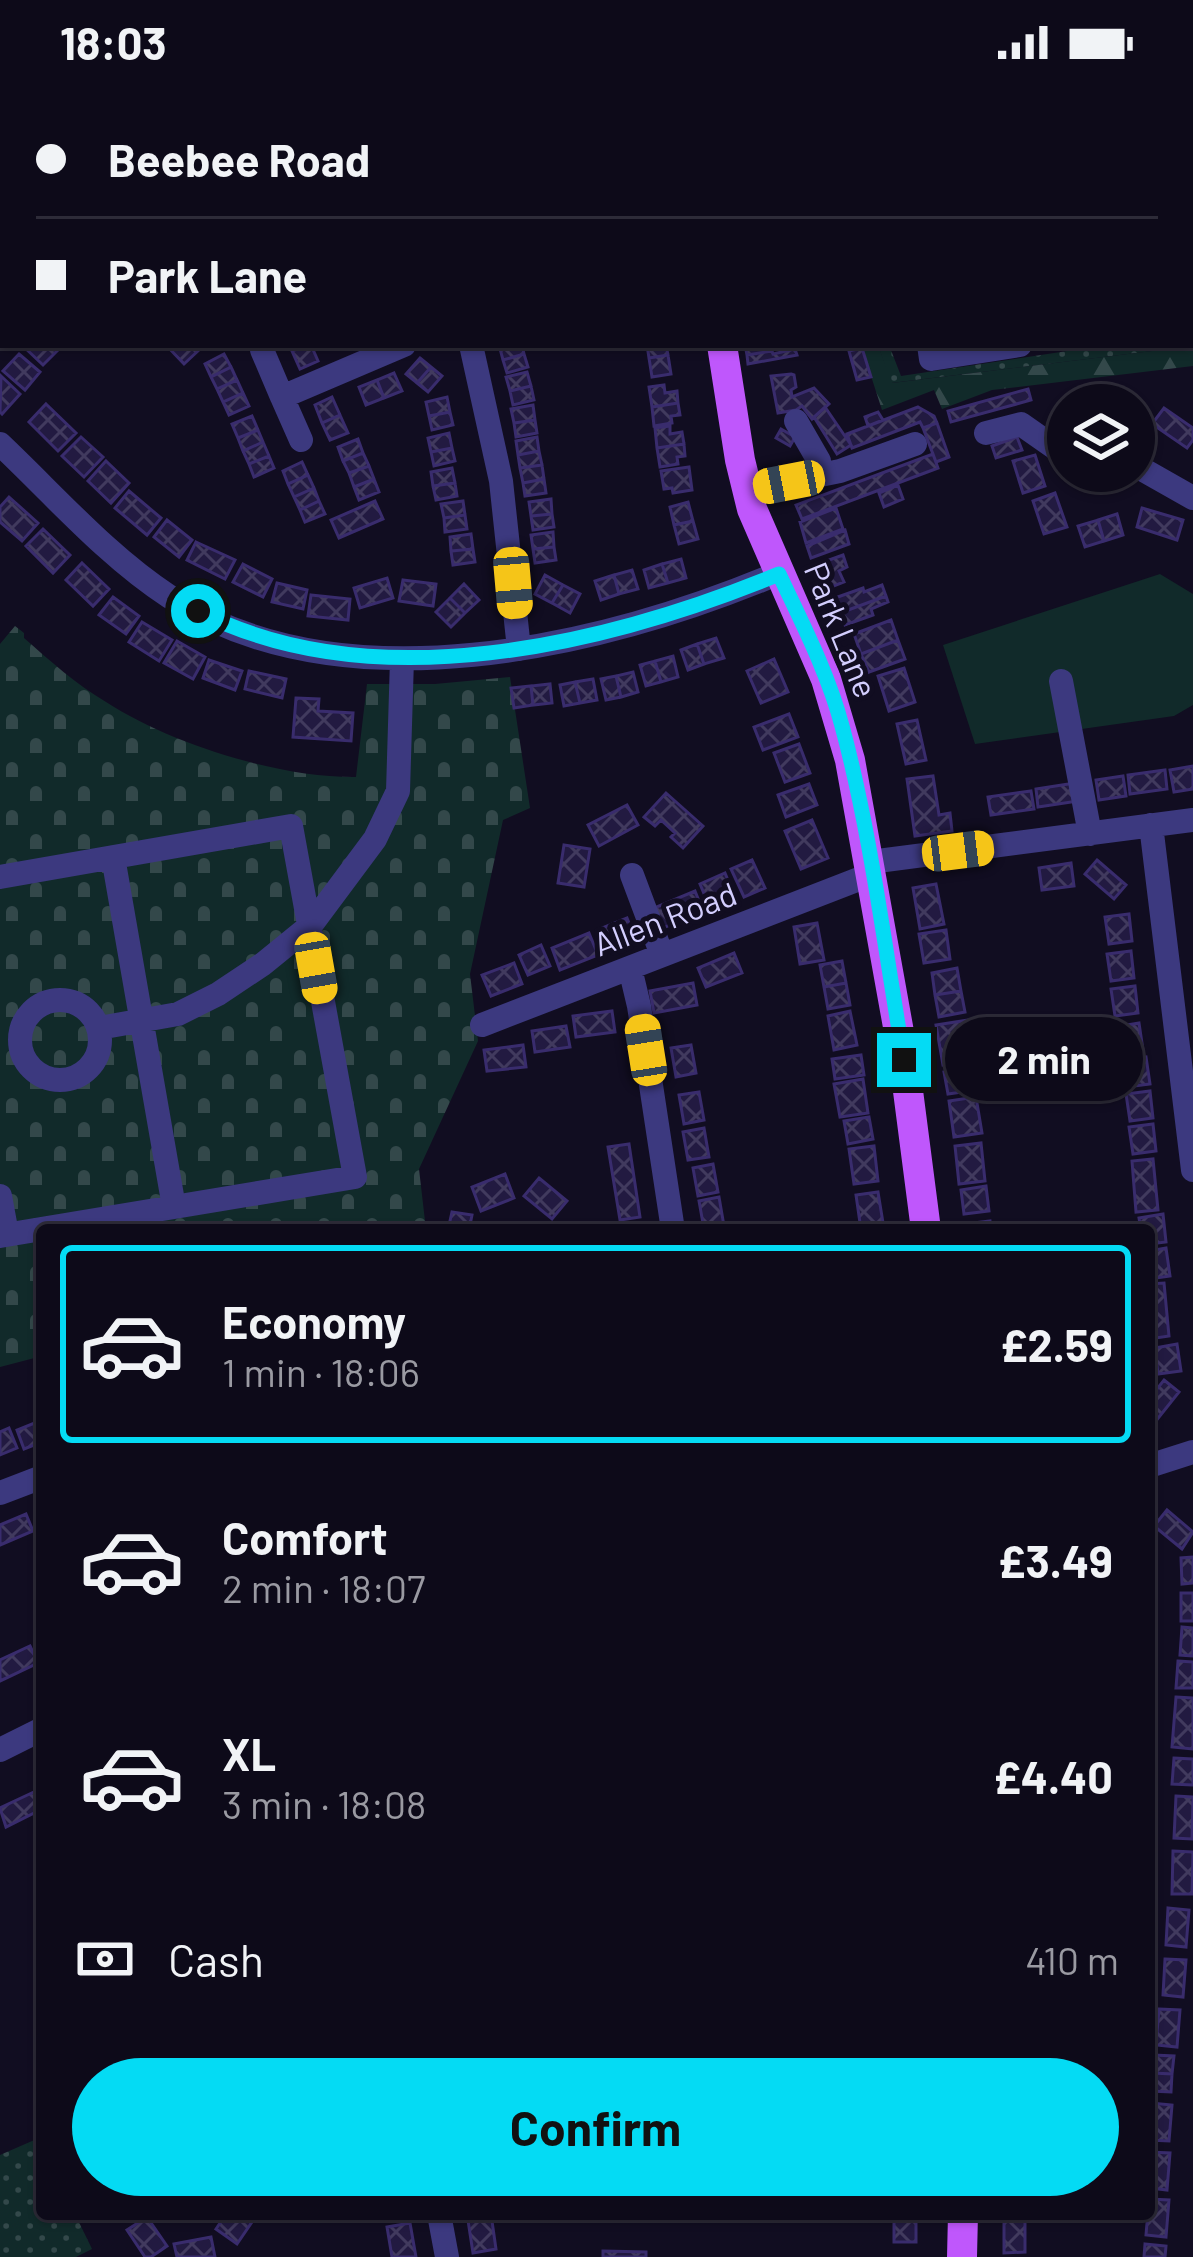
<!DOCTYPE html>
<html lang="en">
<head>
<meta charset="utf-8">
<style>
  body { margin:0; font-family:Barlow,sans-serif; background:#161322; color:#f1f3f6; height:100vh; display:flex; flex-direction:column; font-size:45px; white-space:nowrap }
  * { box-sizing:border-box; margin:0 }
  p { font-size:39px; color:#9a9aa2 }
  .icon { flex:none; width:66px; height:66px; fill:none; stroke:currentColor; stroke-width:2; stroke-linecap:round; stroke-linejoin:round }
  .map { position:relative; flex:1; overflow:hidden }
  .side { position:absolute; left:36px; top:1140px; width:1119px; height:996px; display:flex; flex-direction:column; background:#0d0a19; border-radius:12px; box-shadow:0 3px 9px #0004,0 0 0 3px #2d2b38 }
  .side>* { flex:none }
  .banner { position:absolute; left:0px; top:0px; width:1194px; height:264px; box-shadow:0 3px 9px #0004,0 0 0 3px #2d2b38; display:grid; align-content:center; height:264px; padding:0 36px; background:#0d0a19 }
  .controls { position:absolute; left:1047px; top:300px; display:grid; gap:24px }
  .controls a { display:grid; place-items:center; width:108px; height:108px; border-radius:50%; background:#0d0a19; box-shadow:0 3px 9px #0004,0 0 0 3px #2d2b38; font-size:60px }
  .end { position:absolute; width:54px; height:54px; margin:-27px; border:15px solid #04dbf4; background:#111; box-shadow:0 0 0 6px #111 }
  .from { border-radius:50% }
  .bubble { position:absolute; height:84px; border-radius:42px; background:#0d0a19; box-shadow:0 3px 9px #0004,0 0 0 3px #2d2b38; font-size:39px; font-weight:700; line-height:84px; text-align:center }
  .car { position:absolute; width:36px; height:72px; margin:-36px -18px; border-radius:15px; box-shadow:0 0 9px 3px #0007; background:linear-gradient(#f5c518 24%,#345 0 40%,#f5c518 0 76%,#345 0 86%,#f5c518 0) }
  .banner b { display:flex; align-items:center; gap:42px; height:114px; font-size:45px }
  .banner b+b { border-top:3px solid #2d2b38 }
  .banner i { width:30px; height:30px; background:#f1f3f6 }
  ul { padding:21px 0 0; list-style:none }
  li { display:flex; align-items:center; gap:36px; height:198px; margin:0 24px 18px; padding:0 12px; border:6px solid transparent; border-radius:12px }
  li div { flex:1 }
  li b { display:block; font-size:45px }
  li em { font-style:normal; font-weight:700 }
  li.current { border-color:#04dbf4 }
  li>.icon { width:108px; height:108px; stroke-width:1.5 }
  .pay { display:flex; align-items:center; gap:30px; height:132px; padding:0 36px; font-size:45px }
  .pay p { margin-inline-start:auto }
  .primary-button { display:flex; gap:24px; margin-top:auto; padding:24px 36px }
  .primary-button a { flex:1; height:138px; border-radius:72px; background:#04dbf4; color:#111; font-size:48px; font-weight:700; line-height:138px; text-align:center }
  .status { display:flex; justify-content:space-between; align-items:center; height:84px; padding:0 60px; background:#0d0a19; direction:ltr }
  .status svg { height:33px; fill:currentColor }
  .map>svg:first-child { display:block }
  .grass { fill:url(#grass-dots) }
  .forest { fill:url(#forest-firs) }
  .cemetery { fill:url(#cemetery-stones) }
  .garden { fill:#112a2a }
  .building { fill:url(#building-cross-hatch); stroke:#392c6d; stroke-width:3 }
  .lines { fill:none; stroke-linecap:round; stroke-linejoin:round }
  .minor { stroke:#3c397f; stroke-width:24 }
  .major { stroke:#bf57fc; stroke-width:30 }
  .route { stroke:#04dbf4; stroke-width:15 }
  .labels { text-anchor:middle; stroke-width:10; stroke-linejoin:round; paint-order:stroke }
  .street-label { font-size:33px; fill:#d3cefe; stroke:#110d21 }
</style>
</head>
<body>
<div class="status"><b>18:03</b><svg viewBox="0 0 49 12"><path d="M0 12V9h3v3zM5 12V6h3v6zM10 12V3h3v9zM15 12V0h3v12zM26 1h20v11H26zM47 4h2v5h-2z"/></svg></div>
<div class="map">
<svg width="1193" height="2173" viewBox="0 0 1193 2173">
  <defs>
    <pattern id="grass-dots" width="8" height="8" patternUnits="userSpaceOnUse" patternTransform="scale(3)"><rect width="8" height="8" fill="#112a2a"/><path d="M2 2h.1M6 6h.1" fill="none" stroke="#33484a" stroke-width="1.8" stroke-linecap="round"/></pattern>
    <pattern id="forest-firs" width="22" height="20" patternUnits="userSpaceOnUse" patternTransform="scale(3)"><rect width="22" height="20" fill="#112a2a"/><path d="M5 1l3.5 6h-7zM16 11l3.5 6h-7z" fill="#33484a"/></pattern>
    <pattern id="cemetery-stones" width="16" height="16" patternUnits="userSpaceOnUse" patternTransform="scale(3)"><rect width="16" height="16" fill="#112a2a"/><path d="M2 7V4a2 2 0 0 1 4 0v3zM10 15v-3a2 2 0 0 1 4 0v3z" fill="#33484a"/></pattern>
    <pattern id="building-cross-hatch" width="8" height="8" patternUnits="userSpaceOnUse" patternTransform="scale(3)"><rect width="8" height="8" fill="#221a41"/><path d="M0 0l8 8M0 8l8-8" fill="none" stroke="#413a5e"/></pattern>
  </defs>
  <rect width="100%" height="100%" fill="#110d21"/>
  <!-- grass -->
  <path class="grass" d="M1191 248 1193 262 891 299 878 261H889L901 292 1107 261H1191Z
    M39 2054 42 2060V2130H75L92 2165 76 2173H0V2071Z"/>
  <!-- forest -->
  <path class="forest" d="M861 261H878L892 299 1193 262V282L992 306 942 325 934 306 882 326Z"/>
  <!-- cemetery -->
  <path class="cemetery" d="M15 542 24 549V554C50 577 76 600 106 618 171 660 279 694 356 693L367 600H435L510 593 530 724 503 736 470 890 478 957 419 1085 426 1146H42V1272L0 1283V560Z"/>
  <!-- garden -->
  <path class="garden" d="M1160 490 1193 510V621L1174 632 975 660 943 561Z"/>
  <!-- building -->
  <path class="building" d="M1191 26H1193L1191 222Z
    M22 261H63L43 281Z
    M166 261H196L200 265 184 280Z
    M306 261H311L318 277 300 285 292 267Z
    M499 261H522L524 270 503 276Z
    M647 261H666L668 271 649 274Z
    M745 261H771L772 267 747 271Z
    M862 264 871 293 857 296 849 267Z
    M795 265 797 271 748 280 747 271 772 267 773 270Z
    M19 270 40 288 25 306 3 287Z
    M224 270 231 283 211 293 205 280Z
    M524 270 528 283 507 289 503 276Z
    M668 271 671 290 652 293 649 274Z
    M420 274 431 283 417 299 406 290Z
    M231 283 237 296 217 305 211 293Z
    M431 283 442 292 428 308 417 299Z
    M527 288 531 302 510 307 506 293Z
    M394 289 402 307 384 314 377 296Z
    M791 290 794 291 796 303 791 306 792 313 814 304 829 320 812 335 802 322 796 326 778 329 771 292Z
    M1 292 20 310 2 330 0 328Z
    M237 296 243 309 223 318 217 305Z
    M377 296 384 314 366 321 359 303Z
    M664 301 665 309 677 307 678 319 652 323 649 303Z
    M531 302 534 316 513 321 510 307Z
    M1028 305 1031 316 951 338 948 327Z
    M243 309 249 322 229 331 223 318Z
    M332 313 340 331 322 339 315 321Z
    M447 313 450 328 429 332 426 318Z
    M1134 314 1140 334 1134 336V321H1110Z
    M678 319 680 331 671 332 672 339 654 342 652 323Z
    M46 320 76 349 58 367 29 338Z
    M533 321 535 336 514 339 511 325Z
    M825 323 851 361 837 370 814 333Z
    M918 323 934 332 937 339 923 344 920 338 852 364 847 350Z
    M1164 324 1193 344V356L1187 364 1152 340Z
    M450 328 453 341 432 346 429 332Z
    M878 328 883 336 868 342 865 333Z
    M340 331 348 349 330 356 322 339Z
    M1068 331V354L1058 357 1052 336Z
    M252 332 258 346 238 354 232 340Z
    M535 336 537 349 516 353 514 339Z
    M937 339 949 373 936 378 923 344Z
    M670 342V350L682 348 684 360 657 364 655 344Z
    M781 345 795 353 790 362 776 354Z
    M258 346 263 358 243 367 238 354Z
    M449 349 452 364 431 368 428 354Z
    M81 353 103 373 84 393 62 372Z
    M537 353 539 367 518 371 516 357Z
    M1017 353 1022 366 996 374 992 362Z
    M358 355 363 369 343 377 338 363Z
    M263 358 269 372 249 380 243 367Z
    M684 360 685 372 677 373 678 380 660 383 657 364Z
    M452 364 455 377 434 382 431 368Z
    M539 367 542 381 520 384 518 371Z
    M363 369 369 382 349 389 343 377Z
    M933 370 938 384 802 435 796 421Z
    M1035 371 1045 402 1023 409 1013 377Z
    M269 372 274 384 254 393 249 380Z
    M106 377 129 399 111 419 88 397Z
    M302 378 308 391 288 400 283 387Z
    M542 381 544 395 523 399 520 384Z
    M369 382 374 395 354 403 349 389Z
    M689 383 692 406 673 409 672 404 664 405 661 387Z
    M452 384 455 399 433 402 431 388Z
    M308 391 314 404 294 413 288 400Z
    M374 395 379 408 359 416 354 403Z
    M544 395 546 409 525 412 523 399Z
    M455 399 457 412 436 416 433 402Z
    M898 401 903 415 884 423 879 409Z
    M314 404 319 417 300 426 294 413Z
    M129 407 161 434 147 451 115 424Z
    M1055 409 1067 443 1044 450 1033 417Z
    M9 413 38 439 22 457 0 438V423Z
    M551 415 552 430 531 432 529 418Z
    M319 417 325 430 305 438 300 426Z
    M375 417 383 435 339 454 331 436Z
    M463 417 465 431 444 434 441 420Z
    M688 418 693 437 674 441 670 423Z
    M836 424 843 445 806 459 800 438Z
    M1142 424 1183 436 1177 456 1137 443Z
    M552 430 554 443 533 446 531 432Z
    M1117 430 1123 451 1104 457 1098 436Z
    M465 431 467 445 445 448 444 434Z
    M167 436 192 456 179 473 154 453Z
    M1098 436 1104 457 1085 463 1078 442Z
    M693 437 698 455 679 460 674 441Z
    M43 445 70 471 53 489 26 462Z
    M845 446 849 460 811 474 807 462Z
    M553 448 554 463 533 465 531 451Z
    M471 450 473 465 451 467 450 453Z
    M196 458 235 476 225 495 187 476Z
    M554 463 556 476 535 479 533 465Z
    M473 465 475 478 453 481 451 467Z
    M843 471 847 483 839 487 844 498 826 505 818 480Z
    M681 475 686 494 668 499 662 480Z
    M82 479 109 505 93 522 66 496Z
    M243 480 272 495 263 513 233 498Z
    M662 480 668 499 649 504 644 486Z
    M632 486 638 505 619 510 614 491Z
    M545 491 563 501 552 519 535 510Z
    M614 491 619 510 601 516 595 497Z
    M387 494 393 514 360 524 354 504Z
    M403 496 436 500 433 522 399 517Z
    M277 499 307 506 303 525 272 518Z
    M464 500 479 516 465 529 450 514Z
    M563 501 580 510 570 529 552 519Z
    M882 501 886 512 840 529 835 514 863 504 864 508Z
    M311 511 350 515 348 536 308 532Z
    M886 512 888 518 871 525 873 531 845 541 840 529Z
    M113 513 139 532 126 550 99 531Z
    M450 514 465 529 451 543 436 528Z
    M891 536 898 556 861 570 854 550Z
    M142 538 172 556 159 577 129 558Z
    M716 554 724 574 704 580 697 560Z
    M898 556 905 575 869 588 861 570Z
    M177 557 205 573 193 595 164 579Z
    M697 560 704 580 688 586 681 566Z
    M673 572 678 593 661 598 655 577Z
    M774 575 788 608 761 619 747 587Z
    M209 576 242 587 235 606 203 594Z
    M655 577 661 598 646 602 640 581Z
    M904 584 915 618 889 627 878 592Z
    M249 587 286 595 282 614 245 605Z
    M633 588 638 608 621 613 616 592Z
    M616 592 621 613 606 616 601 595Z
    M593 595 597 616 580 619 575 598Z
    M575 598 580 619 564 622 560 601Z
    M550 600 552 619 533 621 531 602Z
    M531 602 533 621 514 624 511 604Z
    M296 614 319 615 318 627 353 629 351 657 293 653Z
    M789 630 798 653 763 666 754 643Z
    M917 636 926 676 906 680 897 640Z
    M799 660 810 689 785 698 774 669Z
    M1193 682V705L1174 708 1170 686Z
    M1165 686 1167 705 1130 710 1128 691Z
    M933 692 939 731 950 729 952 747 915 752 907 695Z
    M1123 692 1126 712 1099 716 1096 696Z
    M1075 699 1078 717 1038 723 1036 705Z
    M809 700 817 721 786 733 778 711Z
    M1031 707 1034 725 991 731 988 713Z
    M666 709 703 742 683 764 671 753 675 749 661 736 655 742 644 733Z
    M627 721 638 741 599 762 588 741Z
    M812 736 828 774 801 785 785 747Z
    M564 761 590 765 584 803 558 799Z
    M752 776 765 804 744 813 731 785Z
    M1097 776 1126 801 1114 815 1085 790Z
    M1071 779 1074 802 1042 806 1039 784Z
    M725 789 735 813 710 824 700 800Z
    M936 800 944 840 920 845 913 804Z
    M695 807 703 827 663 844 654 824Z
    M1129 830 1132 857 1109 860 1105 833Z
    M627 834 636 856 606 868 597 846Z
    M817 839 824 876 800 880 794 843Z
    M946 846 950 875 924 879 919 850Z
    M589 849 598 871 560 886 552 864Z
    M541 861 550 882 528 891 519 871Z
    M1131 867 1134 894 1111 897 1107 870Z
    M734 869 742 889 706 903 698 884Z
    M842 877 846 899 824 903 820 881Z
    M514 879 522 900 491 912 482 891Z
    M957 884 961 907 935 911 932 889Z
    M693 899 697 921 654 929 650 907Z
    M846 899 850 921 828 925 824 903Z
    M1135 902 1138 929 1115 932 1111 905Z
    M961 907 965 928 939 933 935 911Z
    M612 927 615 948 576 953 573 932Z
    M850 927 857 961 834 966 828 932Z
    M968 936 974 976 943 981 936 941Z
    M1139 939 1143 966 1119 969 1115 943Z
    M566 942 570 963 535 968 532 947Z
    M523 961 526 983 487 987 484 966Z
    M691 961 696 989 676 993 671 964Z
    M861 971 864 991 835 995 832 975Z
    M1146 973 1150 1000 1126 1003 1123 976Z
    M972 984 976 1006 948 1010 944 988Z
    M863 995 868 1029 840 1033 834 1000Z
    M1150 1007 1153 1034 1130 1037 1126 1010Z
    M699 1008 704 1036 684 1040 679 1011Z
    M976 1013 982 1049 954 1053 949 1017Z
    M869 1033 873 1055 848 1060 844 1037Z
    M1153 1040 1156 1067 1133 1070 1129 1043Z
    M704 1044 709 1073 688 1076 683 1048Z
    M981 1059 985 1097 959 1100 955 1062Z
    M629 1060 640 1133 620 1136 608 1063Z
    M874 1062 878 1097 854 1100 849 1065Z
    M1153 1075 1158 1126 1136 1128 1132 1077Z
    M713 1080 718 1108 698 1112 693 1084Z
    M505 1090 514 1114 481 1127 472 1103Z
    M539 1094 567 1117 552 1135 524 1112Z
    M986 1102 989 1127 964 1130 961 1106Z
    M878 1108 884 1145 861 1146 856 1111Z
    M719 1113 724 1142 704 1145 699 1117Z
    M452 1128 472 1131 469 1146H448Z
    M1163 1130 1166 1158 1149 1160V1146H1141L1139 1134Z
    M990 1137 991 1146H966L965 1140Z
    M1166 1164 1170 1192 1149 1195V1167Z
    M1164 1199 1169 1252 1149 1255V1200Z
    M1177 1260 1181 1287 1158 1290 1155 1264Z
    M1164 1296 1179 1308 1155 1338 1149 1333V1315Z
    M42 1336V1358L24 1365 17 1346Z
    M9 1344 17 1364 0 1371V1348Z
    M1167 1426 1193 1448 1182 1465 1154 1442Z
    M26 1430 33 1447 0 1461V1441Z
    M1193 1473V1499L1182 1500 1181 1474Z
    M1181 1509H1193V1537H1181Z
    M1182 1543 1193 1544V1572L1180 1571Z
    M30 1562 38 1579 0 1597V1576Z
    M1178 1577 1193 1578V1604H1176Z
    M1176 1613 1193 1614V1665L1172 1663Z
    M1174 1674 1193 1675V1701L1172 1700Z
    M36 1707 42 1725 6 1743 0 1724Z
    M1176 1712 1193 1713 1192 1755 1174 1754Z
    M1173 1767 1193 1768 1192 1810H1172Z
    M1168 1824 1189 1826 1186 1863 1166 1861Z
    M1165 1875 1186 1876 1183 1913 1163 1911Z
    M1159 1925 1180 1926 1177 1963 1156 1961Z
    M1153 1971 1174 1972 1172 1990 1152 1989Z
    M1152 1989 1172 1990 1171 2008 1150 2007Z
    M1151 2019 1172 2021 1169 2057 1149 2056Z
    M1149 2068 1170 2069 1167 2106 1149 2104Z
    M1149 2115 1169 2116 1166 2153 1146 2151Z
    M226 2130 256 2132 237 2160 216 2145Z
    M467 2130H491L496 2165 473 2169Z
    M894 2130H916V2158H894Z
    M1004 2130H1025V2168L1004 2169Z
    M147 2133 167 2162 151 2173H145L127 2146Z
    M410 2139 416 2173H392L387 2143Z
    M211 2153 215 2173H177L174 2160Z
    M1145 2160 1166 2162 1165 2173H1144Z
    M603 2167 646 2168V2173H603Z"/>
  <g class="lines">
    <!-- minor -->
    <path class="minor" d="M345 0 347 3
      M642 0 643 3
      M764 0 765 3
      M964 0 965 3
      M235 3 238 0
      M878 3 897 0
      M1144 3 1161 0
      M0 127 3 130
      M1191 233H1193
      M0 251 3 247
      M471 261 501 397 519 565
      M929 261 931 275 1020 261
      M262 266 282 313 404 261
      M282 313 301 356
      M796 337 819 377 815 393
      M986 349 1021 340 1068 373
      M0 360C54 411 107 472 170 513 344 625 602 563 779 489
      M1134 385 1140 384 1193 414
      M1088 387 1099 395 1128 387
      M746 406 840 387 915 360
      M1061 597 1090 750
      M1151 741 1193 1086
      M113 773 174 1123
      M870 778 1193 736
      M632 791 662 871
      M0 793 291 742 355 1093 0 1152
      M630 884 639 922 673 1146
      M20 956a40 40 0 1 1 80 0a40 40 0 1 1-80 0Z
      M482 941 872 790
      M99 944 178 930 218 910 263 880 311 841 375 755 398 707 402 575
      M0 1112 7 1150
      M1149 1382 1193 1368
      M0 1409 42 1393
      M0 1666 42 1645
      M439 2130 447 2173"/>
    <!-- major -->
    <path class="major" d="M668 0V3
      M691 3 693 0
      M722 261 740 376 752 425 826 595 850 676 904 976 926 1146
      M962 2173 963 2130"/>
  </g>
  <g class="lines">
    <!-- route -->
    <path class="route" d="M198 527C374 617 606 561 779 490 802 539 828 589 842 642 871 749 885 867 904 976"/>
  </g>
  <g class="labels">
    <!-- street labels -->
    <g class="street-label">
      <text transform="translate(841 546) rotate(68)" y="12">Park Lane</text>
      <text transform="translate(665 835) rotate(-21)" y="12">Allen Road</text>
    </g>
  </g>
</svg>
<div class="controls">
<a><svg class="icon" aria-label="layers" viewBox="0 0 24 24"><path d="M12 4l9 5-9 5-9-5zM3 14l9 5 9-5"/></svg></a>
</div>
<i class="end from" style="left:198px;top:527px"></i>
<i class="end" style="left:904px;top:976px"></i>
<div class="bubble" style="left:945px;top:933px;width:198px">2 min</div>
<i class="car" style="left:789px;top:398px;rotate:259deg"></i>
<i class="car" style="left:513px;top:499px;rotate:175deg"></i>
<i class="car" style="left:958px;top:767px;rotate:83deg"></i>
<i class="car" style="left:316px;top:884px;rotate:170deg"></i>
<i class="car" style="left:646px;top:966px;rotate:351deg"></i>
<div class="banner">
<b><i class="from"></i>Beebee Road</b>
<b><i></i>Park Lane</b>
</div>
<section class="side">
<ul>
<li class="current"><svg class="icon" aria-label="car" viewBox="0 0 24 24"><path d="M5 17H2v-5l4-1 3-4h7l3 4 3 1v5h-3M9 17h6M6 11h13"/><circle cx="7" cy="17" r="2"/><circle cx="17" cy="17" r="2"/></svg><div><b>Economy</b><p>1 min · 18:06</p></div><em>£2.59</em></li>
<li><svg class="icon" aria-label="car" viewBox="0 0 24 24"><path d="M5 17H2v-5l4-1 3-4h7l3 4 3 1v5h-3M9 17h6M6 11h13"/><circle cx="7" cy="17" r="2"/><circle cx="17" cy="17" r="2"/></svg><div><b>Comfort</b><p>2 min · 18:07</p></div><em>£3.49</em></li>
<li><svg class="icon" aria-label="car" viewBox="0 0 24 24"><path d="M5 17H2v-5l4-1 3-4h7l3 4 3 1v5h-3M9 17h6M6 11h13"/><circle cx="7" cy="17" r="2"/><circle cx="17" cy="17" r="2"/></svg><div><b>XL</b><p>3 min · 18:08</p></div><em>£4.40</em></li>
</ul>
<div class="pay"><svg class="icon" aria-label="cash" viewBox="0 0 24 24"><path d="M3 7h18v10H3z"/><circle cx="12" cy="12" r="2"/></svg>Cash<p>410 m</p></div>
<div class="primary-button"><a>Confirm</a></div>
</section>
</div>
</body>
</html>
